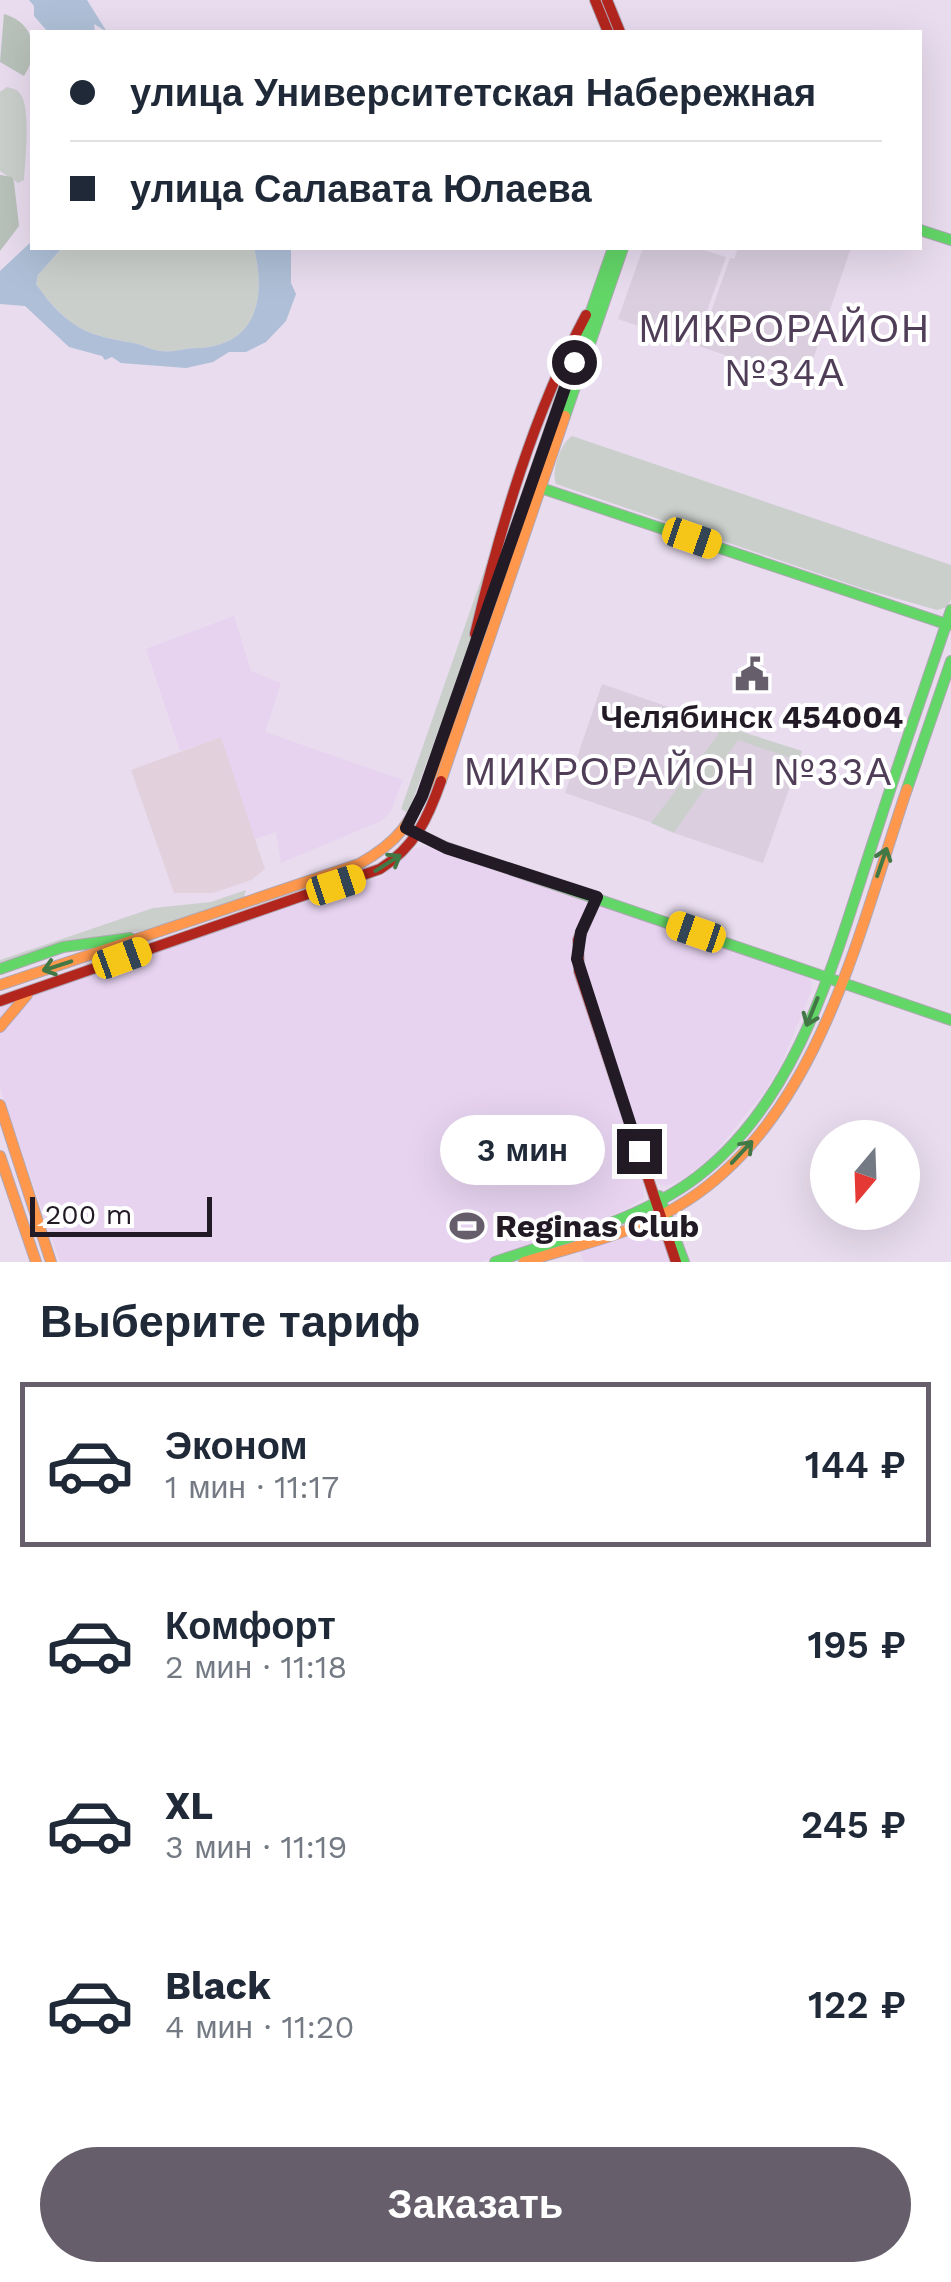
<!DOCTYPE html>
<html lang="ru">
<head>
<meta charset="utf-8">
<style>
  body { margin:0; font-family:"Work Sans",sans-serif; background:#f2f2f3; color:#1f2937; height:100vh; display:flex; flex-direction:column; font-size:38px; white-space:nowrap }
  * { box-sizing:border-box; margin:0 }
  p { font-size:32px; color:#747a83 }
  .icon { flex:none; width:55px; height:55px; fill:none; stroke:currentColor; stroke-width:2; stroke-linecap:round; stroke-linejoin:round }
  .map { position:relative; height:1262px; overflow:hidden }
  .side { display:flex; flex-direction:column; background:#fff; flex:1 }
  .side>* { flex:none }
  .hud { position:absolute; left:30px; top:30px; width:892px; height:220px; border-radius:0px; box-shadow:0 10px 40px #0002; display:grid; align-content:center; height:220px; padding:0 40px; background:#fff }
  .needle { width:65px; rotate:199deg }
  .controls { position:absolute; left:810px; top:1120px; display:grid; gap:20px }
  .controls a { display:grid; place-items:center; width:110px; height:110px; border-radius:50%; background:#fff; box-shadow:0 10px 40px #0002; font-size:50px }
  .scale { position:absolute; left:30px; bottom:25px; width:182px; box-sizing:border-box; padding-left:10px; border:5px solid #221a25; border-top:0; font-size:28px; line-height:35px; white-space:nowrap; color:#221a25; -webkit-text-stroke:8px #fff; paint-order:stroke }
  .end { position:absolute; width:45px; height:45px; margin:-22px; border:12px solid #221a25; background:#fff; box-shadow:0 0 0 5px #fff }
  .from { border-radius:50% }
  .bubble { position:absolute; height:70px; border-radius:35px; background:#fff; box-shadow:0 10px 40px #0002; font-size:32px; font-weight:600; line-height:70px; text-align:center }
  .car { position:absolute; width:30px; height:60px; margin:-30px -15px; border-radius:12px; box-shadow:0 0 8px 2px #0007; background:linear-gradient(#f5c518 24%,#345 0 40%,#f5c518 0 76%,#345 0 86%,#f5c518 0) }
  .hud b { display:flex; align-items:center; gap:35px; height:95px; font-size:38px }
  .hud b+b { border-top:2px solid #e0e1e3 }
  .hud i { width:25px; height:25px; background:#1f2937 }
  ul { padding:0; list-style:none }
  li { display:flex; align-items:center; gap:30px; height:165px; margin:0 20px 15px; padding:0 20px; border:5px solid transparent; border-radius:0px }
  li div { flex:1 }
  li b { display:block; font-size:38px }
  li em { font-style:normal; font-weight:600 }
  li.active { border-color:#675e6b }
  li>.icon { width:90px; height:90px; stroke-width:1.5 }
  h2 { padding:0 40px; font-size:45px; line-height:120px }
  .button { display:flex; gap:20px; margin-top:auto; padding:20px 40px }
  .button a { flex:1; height:115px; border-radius:60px; background:#675e6b; color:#fff; font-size:40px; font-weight:600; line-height:115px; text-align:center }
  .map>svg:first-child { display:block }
  .built { fill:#e7d3f0 }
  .industrial { fill:#e2d0dd }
  .education { fill:#dacedf }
  .green { fill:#cacfcc }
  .forest { fill:#b8c1ba }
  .water { fill:#aebfd7 }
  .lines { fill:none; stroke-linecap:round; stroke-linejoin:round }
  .fast-casing { stroke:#b0a7b5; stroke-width:12 }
  .slow-casing { stroke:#b0a7b5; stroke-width:12 }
  .jam-casing { stroke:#b0a7b5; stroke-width:12 }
  .fast { stroke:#63d668; stroke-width:10 }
  .slow { stroke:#ff974d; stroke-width:10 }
  .jam { stroke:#b3261e; stroke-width:10 }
  .oneway { stroke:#427846 }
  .route { stroke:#221a25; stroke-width:12 }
  .labels { text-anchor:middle; stroke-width:8; stroke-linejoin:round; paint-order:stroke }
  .poi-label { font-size:32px; font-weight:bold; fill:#221a25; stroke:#fff }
  .quarter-label { font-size:38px; letter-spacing:2.5px; fill:#503e58; stroke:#fff }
</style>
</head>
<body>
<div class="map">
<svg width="951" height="1262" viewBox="0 0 951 1262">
  <rect width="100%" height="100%" fill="#e8dcee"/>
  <!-- built -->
  <path class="built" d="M234 616 251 671 281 683 265 732 403 780 390 813 381 821 281 863 276 832 255 839 221 737 180 751 146 649Z
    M427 846 590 902 574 941 573 964 643 1181 644 1198 620 1212 482 1262H60L0 1088V1001L381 877 415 848Z
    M605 905 804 973 812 982 811 992 780 1067 762 1095 712 1156 684 1178 667 1186 660 1185 653 1175 639 1125 634 1126 585 973 582 952 586 930 598 908Z
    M659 1226 671 1262H584L580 1252Z"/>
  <!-- industrial -->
  <path class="industrial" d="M221 737 265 869 251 880 213 893H174L131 770Z"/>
  <!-- education -->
  <path class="education" d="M643 248H698L726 257 695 345 618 319Z
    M738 248H851L805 383 699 346 730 258 734 259Z
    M602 684 721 725 717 736 653 823 565 793Z
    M737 739 799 761 763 863 674 833Z"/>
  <!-- green -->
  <path class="green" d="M7 87C14 89 17 89 21 95 31 110 25 161 24 180L18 183 0 171V92Z
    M62 248H254C266 296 258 346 197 348 185 348 173 353 160 351 152 350 146 346 138 344 120 340 104 339 86 331 65 321 50 303 36 285L38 275Z
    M572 436 951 565V599L948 607 937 610 864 589 556 484C551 472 560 444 572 436Z
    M491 551 466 656 408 813 401 809Z
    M721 725 802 751 799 761 738 740 674 833 651 823 717 736Z
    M246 890 244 897 151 929 73 942 0 965V960L153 908 211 902Z"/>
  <!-- forest -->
  <path class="forest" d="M4 14C33 22 41 51 24 76L0 62Z
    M0 175 12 177 14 182 19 226 0 251Z"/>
  <!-- water -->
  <path class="water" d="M29 0H87L107 32 94 24 95 32H48L34 16V6Z
    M32 241V248H62L38 275 36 284C49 303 65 321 86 331 104 339 120 340 138 344 145 346 152 350 160 351 173 353 185 348 197 348 258 346 266 296 254 248H291V283L296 294 286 321 266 342 246 352H229L213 362 186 368 121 363 112 357 105 360 102 356 69 347 25 306 0 304V271Z"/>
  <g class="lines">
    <!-- fast casing -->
    <g class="fast-casing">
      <path id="fast" d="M920 230 951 240
        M565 416 623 248
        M532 485 949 625
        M476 641 613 248
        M907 789 951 661
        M405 828 445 847 951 1020
        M0 969 63 947 130 938
        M659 1196 684 1262
        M495 1262C563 1238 639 1221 697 1177 802 1097 836 952 876 833 900 758 926 684 951 610"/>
    </g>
    <!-- slow casing -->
    <g class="slow-casing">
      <path id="slow" d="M441 781 565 416
        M0 985 359 864C375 855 390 845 402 830 434 790 458 693 476 641
        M0 1027 27 995
        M0 1105 51 1262
        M0 1156 36 1262
        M524 1262C579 1245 640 1232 688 1200 820 1114 859 930 907 789"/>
    </g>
    <!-- jam casing -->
    <g class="jam-casing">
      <path id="jam" d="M595 0 608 32
        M607 0 620 32
        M475 634C501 525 533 415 586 315
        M597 897 578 940 579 971 676 1262
        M0 1001 380 869C415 847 428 818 441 781"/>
    </g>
    <!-- fast -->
    <use href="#fast" class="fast"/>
    <!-- slow -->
    <use href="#slow" class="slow"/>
    <!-- jam -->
    <use href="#jam" class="jam"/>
  </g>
  <!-- one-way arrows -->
  <defs><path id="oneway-shaft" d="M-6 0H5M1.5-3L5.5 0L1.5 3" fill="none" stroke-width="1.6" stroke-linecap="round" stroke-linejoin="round" transform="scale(2.5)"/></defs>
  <g class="oneway">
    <use href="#oneway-shaft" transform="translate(882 862) rotate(-71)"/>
    <use href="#oneway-shaft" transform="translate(388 863) rotate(-32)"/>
    <use href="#oneway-shaft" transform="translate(57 966) rotate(162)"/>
    <use href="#oneway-shaft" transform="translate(812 1012) rotate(112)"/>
    <use href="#oneway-shaft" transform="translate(742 1152) rotate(-47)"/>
  </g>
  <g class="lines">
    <!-- route -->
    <path class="route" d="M574 362 422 796 406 828 446 848 597 897 581 932 577 959 639 1151"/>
  </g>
  <!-- icons -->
  <defs>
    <g id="civic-bare" transform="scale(2.7)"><path d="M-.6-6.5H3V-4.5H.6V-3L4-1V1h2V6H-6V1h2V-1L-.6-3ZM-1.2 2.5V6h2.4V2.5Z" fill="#675e6b" stroke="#fff" stroke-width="2.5" paint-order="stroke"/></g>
    <g id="stadium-bare" transform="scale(2.7)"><path d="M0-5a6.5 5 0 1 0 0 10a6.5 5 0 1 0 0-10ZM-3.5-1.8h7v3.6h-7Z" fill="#675e6b" stroke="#fff" stroke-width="2.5" paint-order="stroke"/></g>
  </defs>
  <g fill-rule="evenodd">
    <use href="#civic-bare" x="752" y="674"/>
    <use href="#stadium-bare" x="467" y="1226"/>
  </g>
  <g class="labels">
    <!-- poi labels -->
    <g class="poi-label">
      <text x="752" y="728">Челябинск 454004</text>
      <text x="495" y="1237" text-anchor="start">Reginas Club</text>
    </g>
    <!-- quarter labels -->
    <g class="quarter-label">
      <text x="785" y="342">МИКРОРАЙОН<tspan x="785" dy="44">№34А</tspan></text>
      <text x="679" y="785">МИКРОРАЙОН №33А</text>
    </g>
  </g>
</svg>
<div class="controls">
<a><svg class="needle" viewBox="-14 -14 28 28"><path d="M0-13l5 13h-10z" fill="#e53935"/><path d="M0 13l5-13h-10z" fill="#747a83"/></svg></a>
</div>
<div class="scale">200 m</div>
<i class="end from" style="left:574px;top:362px"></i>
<i class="end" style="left:639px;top:1151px"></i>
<div class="bubble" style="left:440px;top:1115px;width:165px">3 мин</div>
<i class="car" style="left:692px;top:538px;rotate:109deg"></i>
<i class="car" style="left:336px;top:885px;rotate:72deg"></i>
<i class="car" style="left:696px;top:932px;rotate:289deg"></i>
<i class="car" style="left:122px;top:958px;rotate:70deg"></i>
<div class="hud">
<b><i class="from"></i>улица Университетская Набережная</b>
<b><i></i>улица Салавата Юлаева</b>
</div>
</div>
<section class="side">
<h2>Выберите тариф</h2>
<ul>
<li class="active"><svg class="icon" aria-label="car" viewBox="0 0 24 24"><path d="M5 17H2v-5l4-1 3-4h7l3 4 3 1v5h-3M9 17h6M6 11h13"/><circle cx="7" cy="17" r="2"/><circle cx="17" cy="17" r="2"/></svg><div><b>Эконом</b><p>1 мин · 11:17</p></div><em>144 ₽</em></li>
<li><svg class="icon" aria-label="car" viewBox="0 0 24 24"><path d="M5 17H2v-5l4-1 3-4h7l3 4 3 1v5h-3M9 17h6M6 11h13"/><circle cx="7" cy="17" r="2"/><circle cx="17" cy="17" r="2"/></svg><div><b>Комфорт</b><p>2 мин · 11:18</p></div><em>195 ₽</em></li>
<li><svg class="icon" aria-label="car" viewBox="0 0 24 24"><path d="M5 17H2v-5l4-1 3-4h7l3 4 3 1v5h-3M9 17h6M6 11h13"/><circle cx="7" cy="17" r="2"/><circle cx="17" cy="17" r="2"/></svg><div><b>XL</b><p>3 мин · 11:19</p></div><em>245 ₽</em></li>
<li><svg class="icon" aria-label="car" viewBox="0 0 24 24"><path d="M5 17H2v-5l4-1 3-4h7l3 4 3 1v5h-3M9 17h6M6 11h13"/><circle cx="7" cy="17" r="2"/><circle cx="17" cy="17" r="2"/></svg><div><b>Black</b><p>4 мин · 11:20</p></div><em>122 ₽</em></li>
</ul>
<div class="button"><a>Заказать</a></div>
</section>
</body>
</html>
